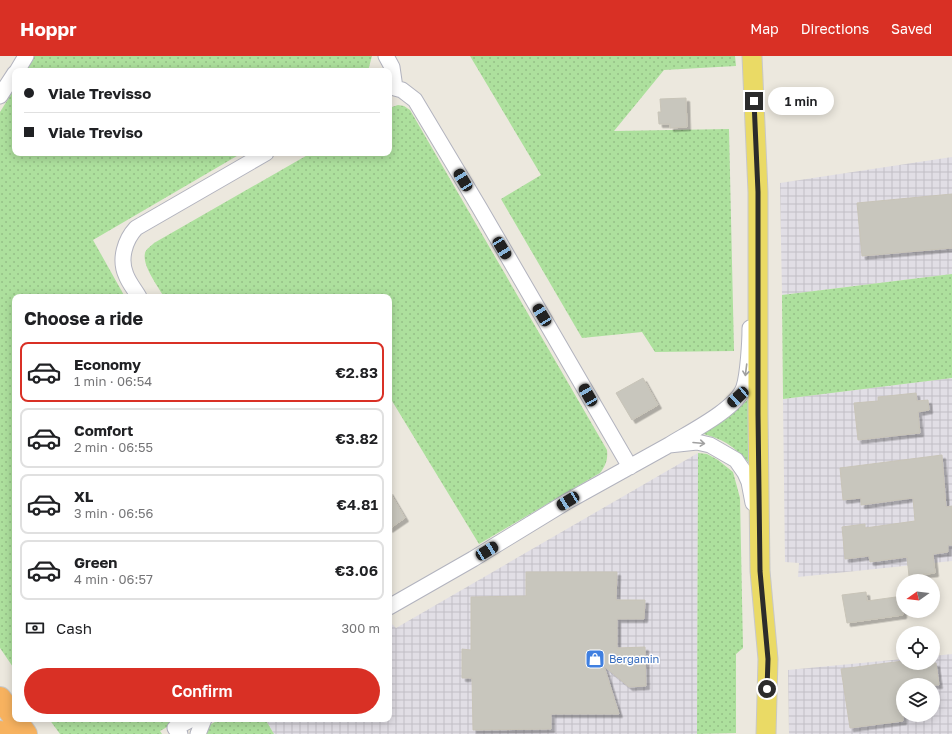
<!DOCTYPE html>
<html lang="en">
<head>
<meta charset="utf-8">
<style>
  body { margin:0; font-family:"Golos Text",sans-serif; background:#f6f6f6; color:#202124; height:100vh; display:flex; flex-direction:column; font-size:15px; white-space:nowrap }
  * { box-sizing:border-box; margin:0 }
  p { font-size:13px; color:#757577 }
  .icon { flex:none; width:22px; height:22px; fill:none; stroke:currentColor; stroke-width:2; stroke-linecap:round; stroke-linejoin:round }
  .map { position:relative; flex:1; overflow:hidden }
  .details { position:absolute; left:12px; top:238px; width:380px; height:428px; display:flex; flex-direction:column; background:#fff; border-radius:8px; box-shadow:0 2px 10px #0003 }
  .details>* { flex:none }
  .guide { position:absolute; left:12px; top:12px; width:380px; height:88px; border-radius:8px; box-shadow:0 2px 10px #0003; display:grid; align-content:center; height:88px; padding:0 12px; background:#fff }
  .needle { width:26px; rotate:256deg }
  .controls { position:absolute; left:896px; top:518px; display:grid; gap:8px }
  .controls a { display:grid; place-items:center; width:44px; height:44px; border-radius:50%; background:#fff; box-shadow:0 2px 10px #0003; font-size:20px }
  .end { position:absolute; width:18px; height:18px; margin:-9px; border:5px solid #2b2b2b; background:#fff; box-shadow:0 0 0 2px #fff }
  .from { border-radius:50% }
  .bubble { position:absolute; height:28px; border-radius:14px; background:#fff; box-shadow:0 2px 10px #0003; font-size:13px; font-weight:600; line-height:28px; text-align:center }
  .car { position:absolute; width:12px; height:24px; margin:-12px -6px; border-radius:5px; box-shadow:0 0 3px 1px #0007; background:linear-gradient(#222 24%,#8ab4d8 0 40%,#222 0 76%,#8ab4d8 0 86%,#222 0) }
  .guide b { display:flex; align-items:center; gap:14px; height:38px; font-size:15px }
  .guide b+b { border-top:1px solid #e0e0e0 }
  .guide i { width:10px; height:10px; background:#202124 }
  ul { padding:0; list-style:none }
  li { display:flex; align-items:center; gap:12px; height:60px; margin:0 8px 6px; padding:0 4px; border:2px solid #e0e0e0; border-radius:8px }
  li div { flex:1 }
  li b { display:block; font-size:15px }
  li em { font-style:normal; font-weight:600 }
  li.active { border-color:#d93025 }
  li>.icon { width:36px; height:36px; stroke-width:1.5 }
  h2 { padding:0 12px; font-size:18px; line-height:48px }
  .pay { display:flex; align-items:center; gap:10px; height:44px; padding:0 12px; font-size:15px }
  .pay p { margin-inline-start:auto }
  .action { display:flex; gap:8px; margin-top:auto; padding:8px 12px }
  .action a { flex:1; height:46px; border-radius:24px; background:#d93025; color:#fff; font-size:16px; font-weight:600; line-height:46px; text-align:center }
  header { display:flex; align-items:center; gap:24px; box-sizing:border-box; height:56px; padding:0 20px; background:#d93025; color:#fff }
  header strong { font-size:19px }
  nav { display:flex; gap:22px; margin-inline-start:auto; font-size:14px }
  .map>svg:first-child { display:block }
  .industrial { fill:url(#industrial-grid); fill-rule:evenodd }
  .green { fill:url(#green-dots) }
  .building { fill:#c8c6bd; stroke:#c8c4b8; filter:url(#shadow) }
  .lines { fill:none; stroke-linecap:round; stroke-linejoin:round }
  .minor-casing { stroke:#b2b3be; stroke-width:17 }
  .major-casing { stroke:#c8c8c8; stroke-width:21 }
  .highway-casing { stroke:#c8c8c8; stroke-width:24 }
  .minor { stroke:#fff; stroke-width:15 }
  .major { stroke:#eada65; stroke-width:19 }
  .highway { stroke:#f7b25f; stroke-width:22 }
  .oneway { stroke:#a0a0a0 }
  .route { stroke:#2b2b2b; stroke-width:5 }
  .labels { text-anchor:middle; stroke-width:3; stroke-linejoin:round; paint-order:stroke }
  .shop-label { font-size:11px; fill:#366cbe; stroke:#fff; text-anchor:start }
</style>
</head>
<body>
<header>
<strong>Hoppr</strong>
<nav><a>Map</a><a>Directions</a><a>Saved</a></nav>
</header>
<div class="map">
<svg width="952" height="678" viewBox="0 0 952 678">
  <defs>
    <pattern id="industrial-grid" width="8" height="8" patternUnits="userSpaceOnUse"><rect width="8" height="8" fill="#e1dee5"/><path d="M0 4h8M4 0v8" fill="none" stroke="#c1bfc5"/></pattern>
    <pattern id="green-dots" width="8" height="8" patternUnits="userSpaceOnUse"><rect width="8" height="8" fill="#ade09d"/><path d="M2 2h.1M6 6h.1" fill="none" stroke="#95c087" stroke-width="1.8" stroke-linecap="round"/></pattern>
    <filter id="shadow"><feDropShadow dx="3.5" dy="3.5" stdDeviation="0" flood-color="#0004"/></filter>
  </defs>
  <rect width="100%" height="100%" fill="#ece8de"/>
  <!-- industrial -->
  <path class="industrial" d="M952 101V218L782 239 780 127Z
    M952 322V505L798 521 799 507 785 506 783 343Z
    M698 397 697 678H274L265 663H389V567L390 566 396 572Z
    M952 598V678H789L788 614 903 603V607H933V600ZM903 629H933V659H903Z"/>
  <!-- green -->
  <path class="green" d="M34 0H372L368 15H25Z
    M470 0H735L736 10 664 14 614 75 729 73 734 295 655 296 642 276 582 282 501 143 541 119Z
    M15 32V97H242L93 184 125 241H15V614L0 592V56Z
    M398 49 404 50 410 54 607 394C608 403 606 409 600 417L479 488 389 340V241H164C158 230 142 210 145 197 146 193 151 190 154 187L311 97H389V52Z
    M952 218V322L783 343 782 239Z
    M748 343 749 407C731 388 725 384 700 377 719 369 735 358 748 343Z
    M698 397 707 398 718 404 733 416 740 442 743 592 736 598V677L697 678Z
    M49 663H181L160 675 162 678H60Z
    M220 663H265L274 678H205L208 670Z"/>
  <!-- building -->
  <path class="building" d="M686 42 687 71 670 72V68H659L658 56H661L660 43Z
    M952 138V192L862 200 857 147Z
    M643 322 658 349 632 364 616 337Z
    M916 337 917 345 928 344 929 354 918 356 920 377 858 384 854 347 878 345V341Z
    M942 399 946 451 952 450V489H948V496L933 498 935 517 909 520 907 501 870 506 869 500 845 503 842 471 865 468V472L915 465 913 442 861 449V442L843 444 840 412Z
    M389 435 405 462 389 473Z
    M526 516H617L616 544H645L644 563H617V592L645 591 646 630 629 631 604 610 619 658H551V673L473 674 472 622H462V593L471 594V541L526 540Z
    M866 536 867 545 903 540V559L847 567 842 539Z
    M903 605V607H936L939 629H903V665L850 672 841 613Z"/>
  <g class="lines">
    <!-- minor casing -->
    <g class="minor-casing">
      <path id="minor" d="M386 0 392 11 395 32 402 34 415 44 479 151 630 411
        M17 15 26 0
        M0 40 15 17
        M139 241C135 234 129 227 126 219 119 203 125 184 136 172L266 97
        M750 272C750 286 748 318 744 331 737 353 688 377 669 389L697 386 710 389 736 404 745 417 749 426 753 447
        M389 551 473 503 568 445 669 389
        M180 678 175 672 192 663
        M198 678 204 663"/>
    </g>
    <!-- major casing -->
    <g class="major-casing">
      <path id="major" d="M752 0 758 136V358L760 515 768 603 766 678"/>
    </g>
    <!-- highway casing -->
    <g class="highway-casing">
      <path id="highway" d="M0 642 26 678
        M0 676 2 678"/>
    </g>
    <!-- minor -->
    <use href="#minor" class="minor"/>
    <!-- major -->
    <use href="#major" class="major"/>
    <!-- highway -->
    <use href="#highway" class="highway"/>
  </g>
  <!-- one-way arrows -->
  <defs><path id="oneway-shaft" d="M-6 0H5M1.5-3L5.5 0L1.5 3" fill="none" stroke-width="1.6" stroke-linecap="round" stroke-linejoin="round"/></defs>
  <g class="oneway">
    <use href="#oneway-shaft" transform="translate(746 314) rotate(97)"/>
    <use href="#oneway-shaft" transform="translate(699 387) rotate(5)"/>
  </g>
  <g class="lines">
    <!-- route -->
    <path class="route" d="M754 45 758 136V358L760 515 768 603 767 633"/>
  </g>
  <!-- icons -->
  <defs>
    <g id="shop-square" transform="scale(1)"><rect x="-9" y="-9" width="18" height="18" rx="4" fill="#3f7fe0" stroke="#fff"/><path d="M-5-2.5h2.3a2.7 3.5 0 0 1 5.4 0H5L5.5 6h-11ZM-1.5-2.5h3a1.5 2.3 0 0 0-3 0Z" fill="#fff"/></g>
  </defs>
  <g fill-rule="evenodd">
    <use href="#shop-square" x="595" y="603"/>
  </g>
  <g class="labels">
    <!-- shop labels -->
    <g class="shop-label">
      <text x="609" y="607">Bergamin</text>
    </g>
  </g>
</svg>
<div class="controls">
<a><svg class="needle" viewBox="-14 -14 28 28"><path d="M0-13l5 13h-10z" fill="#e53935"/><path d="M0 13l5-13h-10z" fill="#757577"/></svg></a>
<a><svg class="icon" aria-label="locate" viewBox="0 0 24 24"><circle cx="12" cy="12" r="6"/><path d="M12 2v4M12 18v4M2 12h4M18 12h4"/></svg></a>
<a><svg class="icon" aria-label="layers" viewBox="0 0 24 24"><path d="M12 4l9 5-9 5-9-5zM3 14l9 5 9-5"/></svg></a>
</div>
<i class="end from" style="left:767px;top:633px"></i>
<i class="end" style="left:754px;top:45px"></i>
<div class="bubble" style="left:768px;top:31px;width:66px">1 min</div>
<i class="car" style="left:463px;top:124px;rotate:329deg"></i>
<i class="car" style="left:502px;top:192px;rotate:149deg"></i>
<i class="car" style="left:542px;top:259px;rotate:329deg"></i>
<i class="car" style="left:588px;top:339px;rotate:330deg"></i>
<i class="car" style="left:738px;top:341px;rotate:228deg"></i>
<i class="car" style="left:568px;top:445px;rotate:238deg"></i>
<i class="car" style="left:487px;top:495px;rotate:58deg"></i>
<div class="guide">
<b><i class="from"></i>Viale Trevisso</b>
<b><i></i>Viale Treviso</b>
</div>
<section class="details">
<h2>Choose a ride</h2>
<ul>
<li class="active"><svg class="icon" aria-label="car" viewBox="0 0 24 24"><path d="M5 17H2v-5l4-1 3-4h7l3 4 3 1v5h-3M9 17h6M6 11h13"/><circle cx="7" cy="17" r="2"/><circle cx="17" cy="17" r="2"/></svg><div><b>Economy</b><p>1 min · 06:54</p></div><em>€2.83</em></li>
<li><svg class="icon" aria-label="car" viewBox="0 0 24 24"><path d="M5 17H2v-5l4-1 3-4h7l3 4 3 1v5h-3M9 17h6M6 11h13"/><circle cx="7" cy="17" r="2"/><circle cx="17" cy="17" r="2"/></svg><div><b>Comfort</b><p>2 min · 06:55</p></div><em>€3.82</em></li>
<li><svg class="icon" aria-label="car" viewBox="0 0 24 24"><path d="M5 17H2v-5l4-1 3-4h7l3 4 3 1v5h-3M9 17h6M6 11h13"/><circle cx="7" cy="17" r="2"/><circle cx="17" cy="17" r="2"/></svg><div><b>XL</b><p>3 min · 06:56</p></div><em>€4.81</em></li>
<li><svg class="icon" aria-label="car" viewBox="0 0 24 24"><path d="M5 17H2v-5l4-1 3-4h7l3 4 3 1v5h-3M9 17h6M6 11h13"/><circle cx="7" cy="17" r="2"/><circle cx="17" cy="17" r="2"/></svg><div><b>Green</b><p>4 min · 06:57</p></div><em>€3.06</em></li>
</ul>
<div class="pay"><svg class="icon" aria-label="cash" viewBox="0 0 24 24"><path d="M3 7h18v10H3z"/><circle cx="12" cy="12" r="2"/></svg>Cash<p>300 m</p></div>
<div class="action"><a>Confirm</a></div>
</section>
</div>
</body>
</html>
